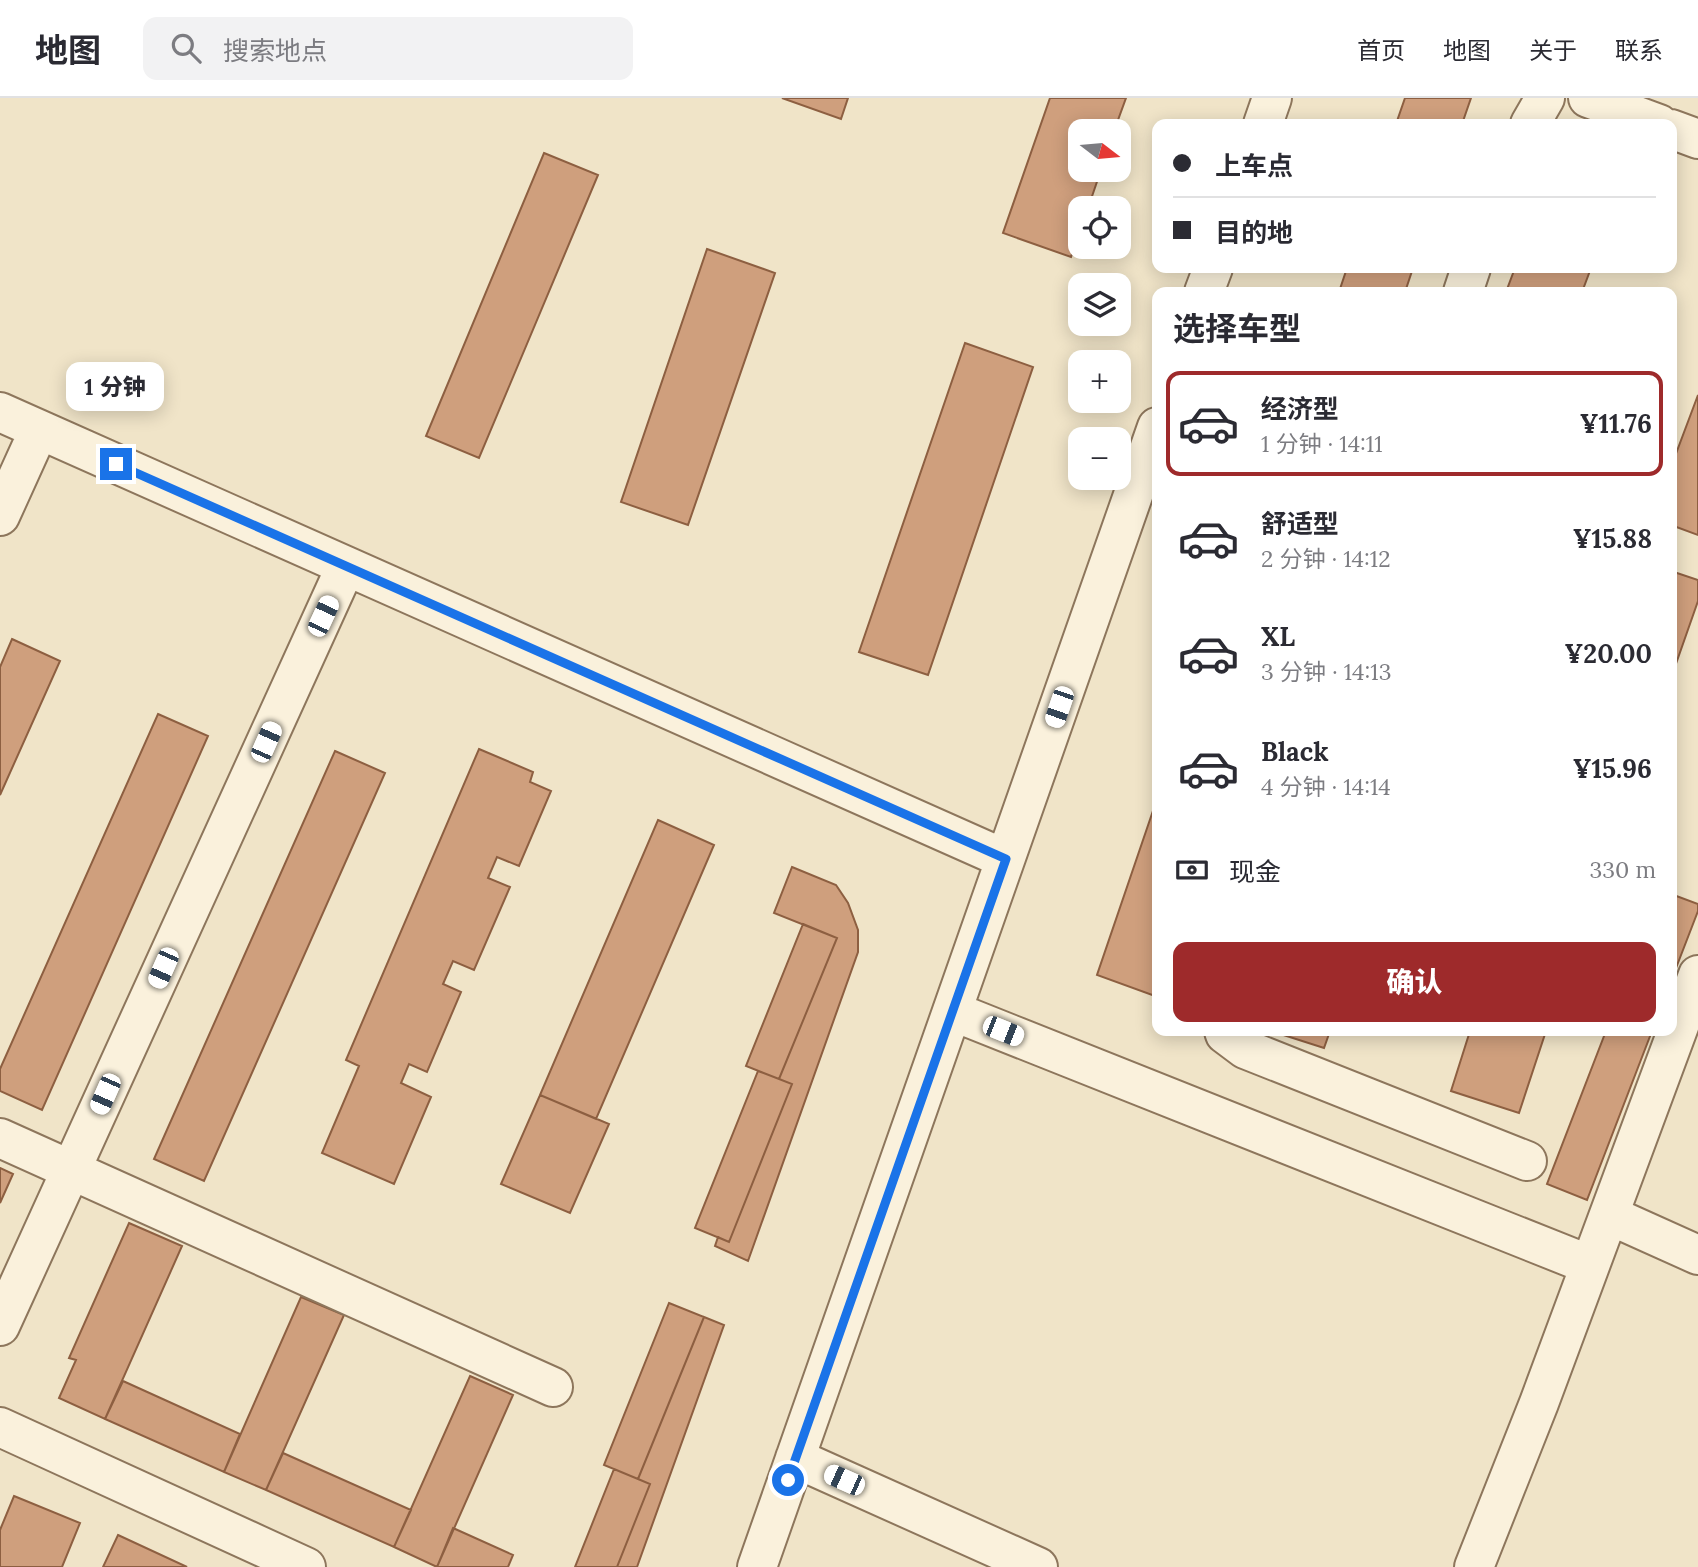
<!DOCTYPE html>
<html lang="zh">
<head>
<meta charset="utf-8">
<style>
  body { margin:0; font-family:Lora,"Noto Sans SC",serif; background:#f2f2f3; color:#2b2b33; height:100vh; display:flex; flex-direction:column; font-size:26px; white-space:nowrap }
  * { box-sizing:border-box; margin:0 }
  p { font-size:23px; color:#7c7c81 }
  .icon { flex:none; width:38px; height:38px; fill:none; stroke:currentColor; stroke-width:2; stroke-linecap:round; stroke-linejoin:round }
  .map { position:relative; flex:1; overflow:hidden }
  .side { position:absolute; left:1152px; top:189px; width:525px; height:749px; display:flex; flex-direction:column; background:#fff; border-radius:14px; box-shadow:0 4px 18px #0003 }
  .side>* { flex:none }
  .banner { position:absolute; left:1152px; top:21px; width:525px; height:154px; border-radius:14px; box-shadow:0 4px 18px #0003; display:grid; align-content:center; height:154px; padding:0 21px; background:#fff }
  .needle { width:46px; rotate:106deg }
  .tools { position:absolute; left:1068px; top:21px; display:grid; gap:14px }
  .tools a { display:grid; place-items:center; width:63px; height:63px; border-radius:14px; background:#fff; box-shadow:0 4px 18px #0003; font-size:35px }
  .end { position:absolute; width:32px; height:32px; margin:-16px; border:9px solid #1a73e8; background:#fff; box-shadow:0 0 0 4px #fff }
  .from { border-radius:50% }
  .bubble { position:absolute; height:49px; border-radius:14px; background:#fff; box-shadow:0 4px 18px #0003; font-size:23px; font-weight:800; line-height:49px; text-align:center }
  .car { position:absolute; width:21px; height:42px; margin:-21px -10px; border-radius:9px; box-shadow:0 0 5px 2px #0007; background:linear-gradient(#fff 24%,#345 0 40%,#fff 0 76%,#345 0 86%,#fff 0) }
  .banner b { display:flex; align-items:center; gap:24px; height:66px; font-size:26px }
  .banner b+b { border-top:2px solid #e1e1e2 }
  .banner i { width:18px; height:18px; background:#2b2b33 }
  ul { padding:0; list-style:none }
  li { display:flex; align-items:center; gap:21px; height:105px; margin:0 14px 10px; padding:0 7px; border:4px solid transparent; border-radius:14px }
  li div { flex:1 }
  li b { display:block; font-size:26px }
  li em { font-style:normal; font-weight:800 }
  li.active { border-color:#9e2a2b }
  li>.icon { width:63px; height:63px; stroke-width:1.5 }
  h2 { padding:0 21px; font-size:32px; line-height:84px }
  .pay { display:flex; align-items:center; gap:18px; height:77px; padding:0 21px; font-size:26px }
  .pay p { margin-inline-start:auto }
  .primary-button { display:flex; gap:14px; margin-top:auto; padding:14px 21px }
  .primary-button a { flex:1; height:80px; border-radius:14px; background:#9e2a2b; color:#fff; font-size:28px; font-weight:800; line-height:80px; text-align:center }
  header { display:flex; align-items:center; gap:42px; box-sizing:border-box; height:98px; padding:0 35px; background:#fff; border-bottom:2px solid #e1e1e2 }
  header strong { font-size:33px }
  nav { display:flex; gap:38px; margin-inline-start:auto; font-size:24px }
  .search { width:490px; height:63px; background:#f2f2f3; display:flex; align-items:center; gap:18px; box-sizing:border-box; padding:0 24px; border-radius:14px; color:#7c7c81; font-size:26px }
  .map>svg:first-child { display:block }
  .building { fill:#cf9f7d; stroke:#8d5f41; stroke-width:2 }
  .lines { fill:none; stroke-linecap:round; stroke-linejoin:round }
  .minor-casing { stroke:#8d765c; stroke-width:42 }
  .minor { stroke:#faf1dc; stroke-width:38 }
  .route { stroke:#1a73e8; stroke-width:9 }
</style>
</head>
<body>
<header>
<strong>地图</strong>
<div class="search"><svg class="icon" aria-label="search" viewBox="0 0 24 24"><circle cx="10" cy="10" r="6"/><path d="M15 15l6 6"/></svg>搜索地点</div>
<nav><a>首页</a><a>地图</a><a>关于</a><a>联系</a></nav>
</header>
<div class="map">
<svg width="1698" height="1469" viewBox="0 0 1698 1469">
  <rect width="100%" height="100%" fill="#f0e4c8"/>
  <!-- building -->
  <path class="building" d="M782 0H848L841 21Z
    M1050 0H1126L1114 33H1080V72H1101L1088 110H1080V133L1071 159 1003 135Z
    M1405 0H1471L1462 26H1396Z
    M544 55 598 77 479 360 426 338Z
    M707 151 775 175 688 427 621 404Z
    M1347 170H1413L1405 194H1339Z
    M1515 170H1591L1582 194H1506Z
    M965 245 1033 269 928 577 859 554Z
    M1698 297V437L1671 427V369Z
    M1671 473 1698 482V503L1671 580Z
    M12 541 60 563 0 697V569Z
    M158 616 208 638 42 1012 0 993V971Z
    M479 651 533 674 530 684 551 693 519 768 497 759 488 780 510 789 474 872 453 863 443 886 461 894 427 974 409 966 401 985 431 999 394 1086 322 1055 359 968 346 962Z
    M335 653 385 675 204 1083 154 1061Z
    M1157 701V894L1155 898 1097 877Z
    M658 722 714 747 596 1021 540 997Z
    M792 769 836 787 848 805 858 832V854L748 1163 715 1148 718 1139 729 1144 792 986 779 981 837 840 774 815Z
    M1671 796 1698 806V813L1671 883Z
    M803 826 837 840 779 981 746 968Z
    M1271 933H1330L1324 950Z
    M1470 933H1546L1519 1015 1451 993Z
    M1606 933H1652L1587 1102 1547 1086Z
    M758 973 792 986 729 1144 695 1130Z
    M540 997 609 1026 570 1115 501 1086Z
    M0 1070 13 1076 0 1105Z
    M129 1125 182 1148 105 1321 59 1300 76 1262 69 1260Z
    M301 1199 344 1217 266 1392 224 1374Z
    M669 1205 704 1219 638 1381 604 1367Z
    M704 1219 724 1227 637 1469H617L650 1386 638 1381Z
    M470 1278 513 1297 437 1469 394 1449Z
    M123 1283 240 1336 224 1374 105 1321Z
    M283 1355 411 1412 394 1449 266 1392Z
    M614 1371 650 1386 617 1469H575Z
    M14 1398 80 1425 62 1469H0V1432Z
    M453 1430 513 1457 508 1469H437Z
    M118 1437 187 1469H103Z"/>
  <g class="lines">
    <!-- minor casing -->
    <g class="minor-casing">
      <path id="minor" d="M1588 0 1659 26
        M1263 26 1272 0
        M1530 26 1545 0
        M1671 31 1698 41
        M1204 194 1213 170
        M1463 194 1471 170
        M0 314 1005 761
        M0 418 39 332
        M952 913 1590 1167
        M1224 933 1225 936 1245 951 1527 1063
        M0 1040 553 1289
        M1609 1117 1698 1157
        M0 1228 346 468
        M0 1329 306 1469
        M795 1360 1038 1469
        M757 1469 1157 329
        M1474 1469 1539 1305 1698 877"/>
    </g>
    <!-- minor -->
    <use href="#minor" class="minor"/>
  </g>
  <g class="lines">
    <!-- route -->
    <path class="route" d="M116 366 1006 761 788 1382"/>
  </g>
</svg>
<div class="tools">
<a><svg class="needle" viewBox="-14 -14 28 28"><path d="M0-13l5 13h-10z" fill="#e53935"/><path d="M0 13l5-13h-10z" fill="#7c7c81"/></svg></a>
<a><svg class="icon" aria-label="locate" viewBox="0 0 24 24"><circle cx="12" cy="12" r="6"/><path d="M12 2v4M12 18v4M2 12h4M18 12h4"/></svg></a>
<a><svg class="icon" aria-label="layers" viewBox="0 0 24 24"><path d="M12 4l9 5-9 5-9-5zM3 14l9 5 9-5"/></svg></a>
<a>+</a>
<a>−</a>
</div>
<i class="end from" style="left:788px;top:1382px"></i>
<i class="end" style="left:116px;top:366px"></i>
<div class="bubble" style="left:66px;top:264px;width:98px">1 分钟</div>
<i class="car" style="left:323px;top:518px;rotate:25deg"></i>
<i class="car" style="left:1059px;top:609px;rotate:199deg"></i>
<i class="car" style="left:266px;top:644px;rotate:24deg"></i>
<i class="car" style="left:163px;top:870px;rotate:204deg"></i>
<i class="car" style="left:1003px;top:933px;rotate:112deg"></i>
<i class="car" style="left:105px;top:996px;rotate:204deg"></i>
<i class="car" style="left:844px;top:1382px;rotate:294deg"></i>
<div class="banner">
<b><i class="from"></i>上车点</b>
<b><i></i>目的地</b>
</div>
<section class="side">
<h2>选择车型</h2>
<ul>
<li class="active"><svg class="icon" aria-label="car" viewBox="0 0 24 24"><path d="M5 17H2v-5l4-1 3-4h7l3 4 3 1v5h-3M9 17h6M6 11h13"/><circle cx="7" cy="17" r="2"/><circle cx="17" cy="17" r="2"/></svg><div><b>经济型</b><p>1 分钟 · 14:11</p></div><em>¥11.76</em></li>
<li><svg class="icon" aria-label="car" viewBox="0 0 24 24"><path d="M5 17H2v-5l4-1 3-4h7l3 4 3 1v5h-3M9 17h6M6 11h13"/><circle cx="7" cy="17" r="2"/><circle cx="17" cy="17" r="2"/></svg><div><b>舒适型</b><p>2 分钟 · 14:12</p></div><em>¥15.88</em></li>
<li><svg class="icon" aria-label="car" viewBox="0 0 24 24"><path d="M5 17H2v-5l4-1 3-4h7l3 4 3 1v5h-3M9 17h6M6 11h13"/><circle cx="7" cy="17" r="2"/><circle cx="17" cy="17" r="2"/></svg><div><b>XL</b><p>3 分钟 · 14:13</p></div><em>¥20.00</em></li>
<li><svg class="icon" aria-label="car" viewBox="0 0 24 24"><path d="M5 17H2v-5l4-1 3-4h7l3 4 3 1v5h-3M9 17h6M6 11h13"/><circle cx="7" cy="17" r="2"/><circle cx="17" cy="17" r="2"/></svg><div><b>Black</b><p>4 分钟 · 14:14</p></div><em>¥15.96</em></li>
</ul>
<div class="pay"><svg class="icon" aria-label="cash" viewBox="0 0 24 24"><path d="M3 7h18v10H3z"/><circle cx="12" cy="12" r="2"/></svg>现金<p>330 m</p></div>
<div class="primary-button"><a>确认</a></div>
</section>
</div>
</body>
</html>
